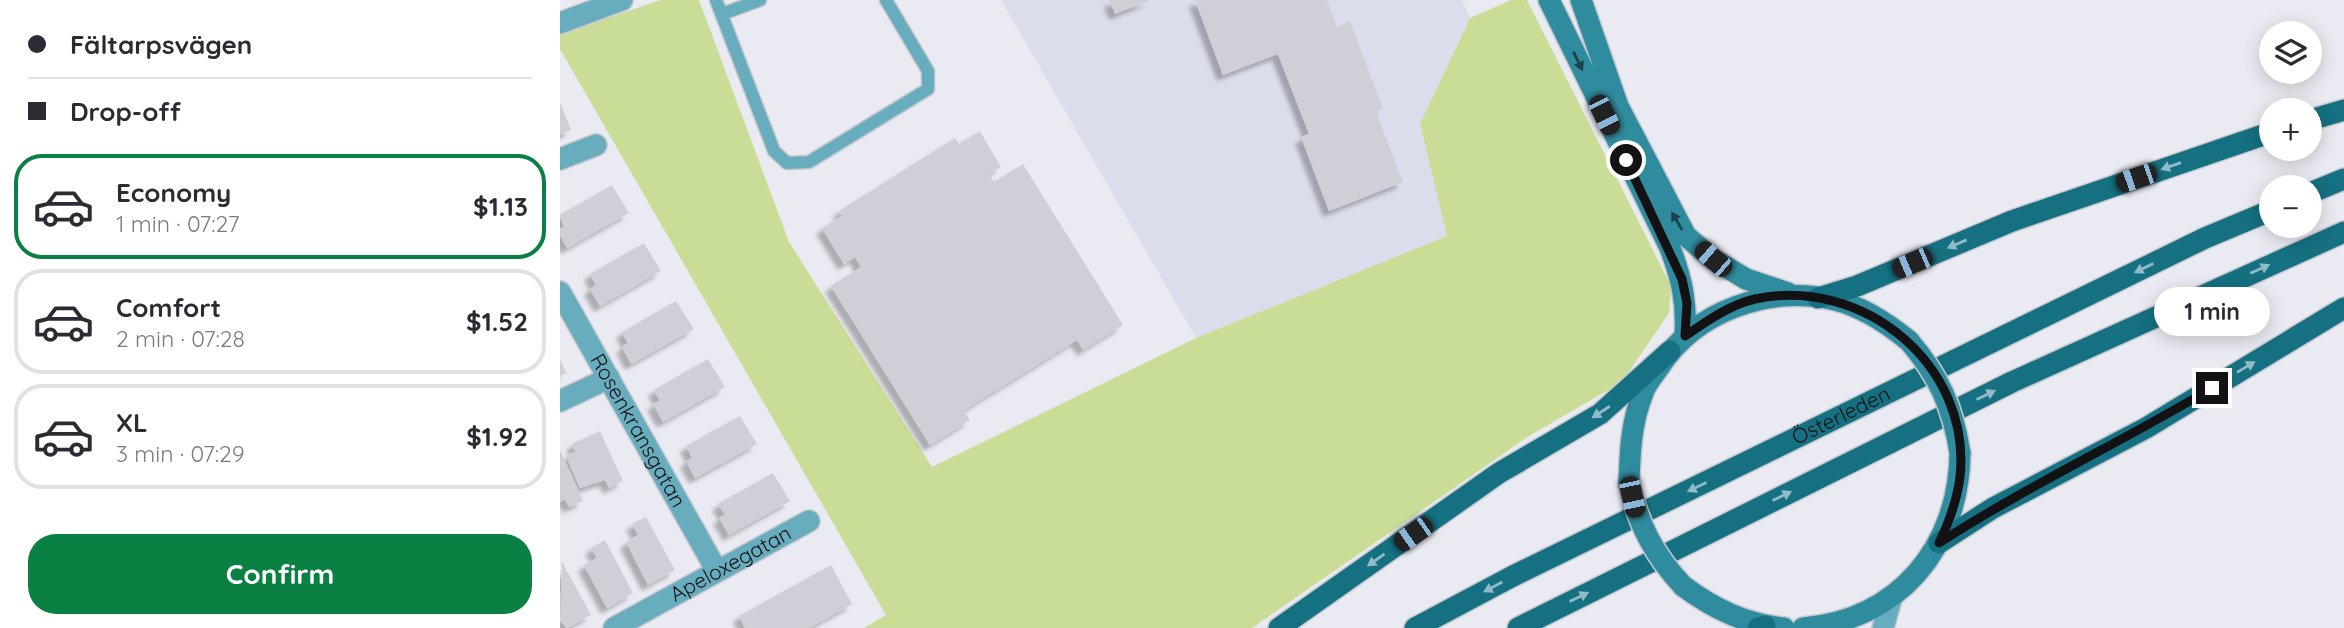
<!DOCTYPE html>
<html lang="en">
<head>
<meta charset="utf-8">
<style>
  body { margin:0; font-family:Quicksand,sans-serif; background:#f7f7f7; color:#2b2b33; height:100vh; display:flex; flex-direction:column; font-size:26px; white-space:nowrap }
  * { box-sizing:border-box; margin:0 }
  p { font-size:23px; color:#7c7c81 }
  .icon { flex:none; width:38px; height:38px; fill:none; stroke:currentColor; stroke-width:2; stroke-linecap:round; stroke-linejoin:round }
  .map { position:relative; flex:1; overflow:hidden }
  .details { display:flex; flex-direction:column; background:#fff; width:560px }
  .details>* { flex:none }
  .banner { display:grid; align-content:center; height:154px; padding:0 28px; background:#fff }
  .fabs { position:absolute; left:1699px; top:21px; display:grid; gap:14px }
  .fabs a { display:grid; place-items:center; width:63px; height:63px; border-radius:50%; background:#fff; box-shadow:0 4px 18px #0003; font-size:35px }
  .end { position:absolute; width:32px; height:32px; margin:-16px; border:9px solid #121215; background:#fff; box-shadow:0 0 0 4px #fff }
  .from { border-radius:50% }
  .bubble { position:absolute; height:49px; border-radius:24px; background:#fff; box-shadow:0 4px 18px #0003; font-size:23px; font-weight:800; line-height:49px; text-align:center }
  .car { position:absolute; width:21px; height:42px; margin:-21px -10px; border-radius:9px; box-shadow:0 0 5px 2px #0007; background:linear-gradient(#222 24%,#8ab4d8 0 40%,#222 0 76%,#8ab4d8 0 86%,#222 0) }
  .banner b { display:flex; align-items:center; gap:24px; height:66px; font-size:26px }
  .banner b+b { border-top:2px solid #e1e1e2 }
  .banner i { width:18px; height:18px; background:#2b2b33 }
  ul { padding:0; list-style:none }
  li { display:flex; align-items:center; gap:21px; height:105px; margin:0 14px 10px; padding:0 14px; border:4px solid #e1e1e2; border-radius:28px }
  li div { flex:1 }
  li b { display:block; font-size:26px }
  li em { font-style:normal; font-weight:800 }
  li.selected { border-color:#0b8043 }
  li>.icon { width:63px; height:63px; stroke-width:1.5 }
  .primary-button { display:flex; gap:14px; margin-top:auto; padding:14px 28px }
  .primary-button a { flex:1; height:80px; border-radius:28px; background:#0b8043; color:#fff; font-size:28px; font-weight:800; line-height:80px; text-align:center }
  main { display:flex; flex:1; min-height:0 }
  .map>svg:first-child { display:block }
  .built { fill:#dcddec }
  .green { fill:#c9dd96 }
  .building { fill:#cfd0d7; filter:url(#shadow) }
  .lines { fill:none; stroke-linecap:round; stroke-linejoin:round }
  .service-casing { stroke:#c7c7cf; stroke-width:15 }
  .minor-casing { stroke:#c7c7cf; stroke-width:24 }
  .tertiary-casing { stroke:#c7c7cf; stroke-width:24 }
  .secondary-casing { stroke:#c7c7cf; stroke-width:24 }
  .primary-casing { stroke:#c7c7cf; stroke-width:24 }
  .service { stroke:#68adbd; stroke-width:12 }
  .minor { stroke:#68adbd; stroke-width:21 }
  .tertiary { stroke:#68adbd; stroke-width:21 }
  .secondary { stroke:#2f8b9e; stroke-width:21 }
  .primary { stroke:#157081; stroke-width:21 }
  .secondary-bridge-casing { stroke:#c7c7cf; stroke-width:24; stroke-linecap:butt }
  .secondary-bridge { stroke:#2f8b9e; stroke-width:21 }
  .oneway { fill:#1e424c }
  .oneway2 { fill:#91bbc6 }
  .route { stroke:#121215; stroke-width:9 }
  .labels { text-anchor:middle; stroke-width:7; stroke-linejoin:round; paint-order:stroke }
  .street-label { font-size:21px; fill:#121215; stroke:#f7f8fe }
</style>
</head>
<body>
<main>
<section class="details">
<div class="banner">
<b><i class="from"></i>Fältarpsvägen</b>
<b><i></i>Drop-off</b>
</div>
<ul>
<li class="selected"><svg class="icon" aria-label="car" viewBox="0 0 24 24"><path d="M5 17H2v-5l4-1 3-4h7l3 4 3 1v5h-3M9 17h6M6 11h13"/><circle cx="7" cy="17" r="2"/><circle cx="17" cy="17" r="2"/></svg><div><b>Economy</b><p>1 min · 07:27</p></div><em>$1.13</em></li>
<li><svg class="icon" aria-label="car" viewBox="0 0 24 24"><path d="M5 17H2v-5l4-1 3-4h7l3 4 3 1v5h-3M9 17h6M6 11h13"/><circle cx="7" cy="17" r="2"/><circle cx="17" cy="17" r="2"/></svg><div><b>Comfort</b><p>2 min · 07:28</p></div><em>$1.52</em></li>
<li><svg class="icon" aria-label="car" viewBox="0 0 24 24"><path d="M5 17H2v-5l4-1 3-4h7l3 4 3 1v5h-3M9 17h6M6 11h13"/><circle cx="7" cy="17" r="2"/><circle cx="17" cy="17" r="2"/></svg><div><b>XL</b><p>3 min · 07:29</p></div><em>$1.92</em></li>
</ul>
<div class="primary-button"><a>Confirm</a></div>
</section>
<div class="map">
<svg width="1784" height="628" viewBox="0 0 1784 628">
  <defs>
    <filter id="shadow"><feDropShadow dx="-6" dy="6" stdDeviation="2" flood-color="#0004"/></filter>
  </defs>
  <rect width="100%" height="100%" fill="#eaeaf2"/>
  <!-- built -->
  <path class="built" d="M441 0H902L910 18 860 124 888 236 636 338Z"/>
  <!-- green -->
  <path class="green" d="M100 0H139L229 242 372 467 636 338 887 236 860 124 910 18 951 0H967L1111 286 1109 313 1062 382 969 436 692 628H304L326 615 0 49V35Z"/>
  <!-- building -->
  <path class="building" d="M550 0H590L555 14Z
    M635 0H767L777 27 790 21 823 109 816 112 843 182 769 211 741 137 749 134 718 54 663 75Z
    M0 102 11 130 0 135Z
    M420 131 441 167 429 174 434 182 463 164 563 325 523 350 517 340 404 410 410 420 370 445 271 286 301 267 295 257 284 264 262 228 282 216 279 211 395 138 399 144Z
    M52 185 69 213 7 248 0 235V229L4 227 0 215Z
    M84 243 101 271 40 306 30 289 36 285 30 274Z
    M116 301 134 329 71 364 62 347 68 343 62 332Z
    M0 359 6 373 0 376Z
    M148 359 165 387 103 422 93 404 100 401 94 390Z
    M180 416 197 444 135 478 126 461 132 458 126 446Z
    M40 431 63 481 49 488 45 480 20 488 6 456 16 451 12 444Z
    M0 450 23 501 9 507 5 499 0 502Z
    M213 473 230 501 169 535 159 518 165 515 158 504Z
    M86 517 115 570 88 585 66 542 78 535 72 524Z
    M45 540 73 593 47 608 24 565 37 558 31 548Z
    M2 562 31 615 7 628 0 621Z
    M271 565 292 604 249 628H185L179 616Z"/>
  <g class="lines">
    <!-- service casing -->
    <g class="service-casing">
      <path id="service" d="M156 0 214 151 227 163 249 162 368 89V71L326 0
        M162 14 200 0"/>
    </g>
    <!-- minor casing -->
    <g class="minor-casing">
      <g id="minor">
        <path d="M0 23 62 0"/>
        <path d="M0 159 36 145"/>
        <path id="s1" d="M0 292 157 571"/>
        <path d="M0 401 49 378"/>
        <path id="s2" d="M54 628 249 521"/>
      </g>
    </g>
    <!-- tertiary casing -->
    <g class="tertiary-casing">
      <path id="tertiary" d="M1323 628 1332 596"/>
    </g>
    <!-- secondary casing -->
    <g class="secondary-casing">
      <path id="secondary" d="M989 0 1110 248C1122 279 1127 303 1125 336
        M1021 0 1058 106 1126 236 1153 259 1186 279 1228 293
        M1069 483C1070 451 1071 423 1083 393 1086 383 1094 375 1100 366 1137 310 1209 285 1275 300 1303 307 1327 323 1349 341
        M1123 586C1154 609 1185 624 1224 628
        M1243 628C1339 620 1399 547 1400 453"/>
    </g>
    <!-- primary casing -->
    <g class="primary-casing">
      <g id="primary">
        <path d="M1750 120 1784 110"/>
        <path d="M1750 193 1784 179"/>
        <path d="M1258 298 1297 286 1452 221 1712 132"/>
        <path d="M1379 543 1433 508 1586 428 1784 308"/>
        <path d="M719 628 939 473 1040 414 1110 351"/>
        <path id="s3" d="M855 628 953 576 1645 238 1712 210"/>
        <path d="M958 628 1452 382 1784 232"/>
        <path d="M1198 628 1205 626"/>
      </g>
    </g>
    <!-- service -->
    <use href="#service" class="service"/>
    <!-- minor -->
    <use href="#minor" class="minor"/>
    <!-- tertiary -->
    <use href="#tertiary" class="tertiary"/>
    <!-- secondary -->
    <use href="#secondary" class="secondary"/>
    <!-- primary -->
    <use href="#primary" class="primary"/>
    <!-- secondary-bridge casing -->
    <g class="secondary-bridge-casing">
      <path id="secondary-bridge" d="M1349 341C1379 376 1393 408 1400 453
        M1069 483C1078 524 1094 555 1123 586"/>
    </g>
    <!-- secondary-bridge -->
    <use href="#secondary-bridge" class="secondary-bridge"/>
  </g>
  <!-- one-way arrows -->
  <defs><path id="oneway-solid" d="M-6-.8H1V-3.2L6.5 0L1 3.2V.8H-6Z" transform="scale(1.75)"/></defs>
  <g class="oneway">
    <use href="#oneway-solid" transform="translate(1018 61) rotate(64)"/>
    <use href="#oneway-solid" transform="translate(1117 221) rotate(-120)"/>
  </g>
  <g class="oneway2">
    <use href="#oneway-solid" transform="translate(1611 166) rotate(161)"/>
    <use href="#oneway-solid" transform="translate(1397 244) rotate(157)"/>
    <use href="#oneway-solid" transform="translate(1584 268) rotate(154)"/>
    <use href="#oneway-solid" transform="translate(1700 269) rotate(-24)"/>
    <use href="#oneway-solid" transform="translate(1686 367) rotate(-31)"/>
    <use href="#oneway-solid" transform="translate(1426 395) rotate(-26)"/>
    <use href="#oneway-solid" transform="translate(1041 412) rotate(147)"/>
    <use href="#oneway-solid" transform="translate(1137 487) rotate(154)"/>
    <use href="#oneway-solid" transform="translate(1222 496) rotate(-26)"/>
    <use href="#oneway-solid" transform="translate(816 560) rotate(145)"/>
    <use href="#oneway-solid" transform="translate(933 587) rotate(152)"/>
    <use href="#oneway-solid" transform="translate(1019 597) rotate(-26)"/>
  </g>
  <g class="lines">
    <!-- route -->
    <path class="route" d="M1066 160 1122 279 1127 303 1125 336C1147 321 1169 305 1195 299 1303 276 1412 365 1400 477 1397 501 1389 522 1379 543 1467 486 1562 442 1652 388"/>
  </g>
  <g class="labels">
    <!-- street labels -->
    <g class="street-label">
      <text dy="7" stroke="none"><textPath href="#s3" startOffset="476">Österleden</textPath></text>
      <text dy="7" stroke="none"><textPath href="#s1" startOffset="159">Rosenkransgatan</textPath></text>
      <text dy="7" stroke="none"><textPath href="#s2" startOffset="133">Apeloxegatan</textPath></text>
    </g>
  </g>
</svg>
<div class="fabs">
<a><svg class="icon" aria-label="layers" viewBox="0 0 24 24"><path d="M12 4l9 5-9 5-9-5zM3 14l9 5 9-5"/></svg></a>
<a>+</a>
<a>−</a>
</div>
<i class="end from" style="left:1066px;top:160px"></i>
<i class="end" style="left:1652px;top:388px"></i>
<div class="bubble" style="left:1594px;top:287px;width:116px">1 min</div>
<i class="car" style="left:1044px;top:115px;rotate:154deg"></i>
<i class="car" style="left:1576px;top:178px;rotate:251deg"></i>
<i class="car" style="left:1153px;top:259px;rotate:311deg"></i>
<i class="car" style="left:1352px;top:263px;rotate:247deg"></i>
<i class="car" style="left:1072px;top:497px;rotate:168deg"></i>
<i class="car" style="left:853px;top:534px;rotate:235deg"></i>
</div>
</main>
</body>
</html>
